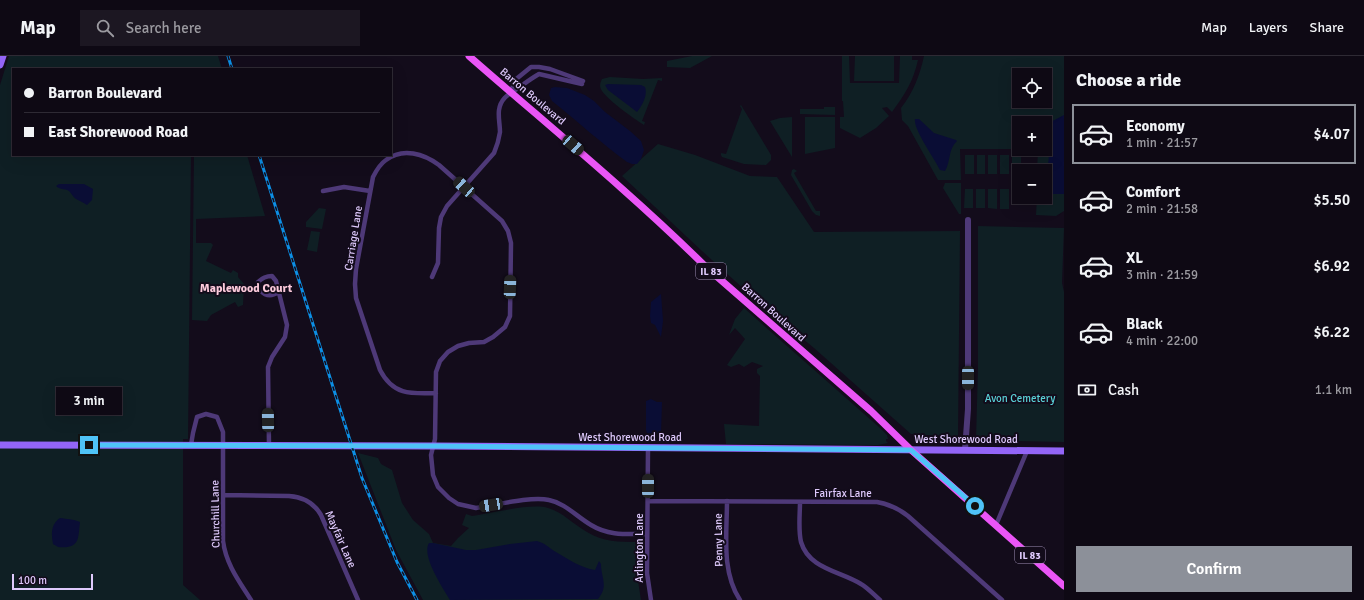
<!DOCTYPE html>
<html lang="en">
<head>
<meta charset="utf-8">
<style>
  body { margin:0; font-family:Signika,sans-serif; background:#1c1722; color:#f1f3f6; height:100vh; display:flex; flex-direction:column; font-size:15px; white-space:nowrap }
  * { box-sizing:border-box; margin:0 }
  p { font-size:13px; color:#9b9aa0 }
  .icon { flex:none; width:22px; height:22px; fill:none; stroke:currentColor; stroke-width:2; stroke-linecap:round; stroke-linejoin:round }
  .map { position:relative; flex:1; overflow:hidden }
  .side { display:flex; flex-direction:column; background:#0e0914; width:300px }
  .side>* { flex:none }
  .banner { position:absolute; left:12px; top:12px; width:380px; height:88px; border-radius:0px; box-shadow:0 4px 16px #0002,0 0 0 1px #2e2a34; display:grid; align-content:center; height:88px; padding:0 12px; background:#0e0914 }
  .buttons { position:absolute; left:1012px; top:12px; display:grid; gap:8px }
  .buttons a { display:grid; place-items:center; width:40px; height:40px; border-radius:0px; background:#0e0914; box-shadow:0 4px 16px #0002,0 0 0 1px #2e2a34; font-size:20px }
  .scale { position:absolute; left:12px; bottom:10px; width:81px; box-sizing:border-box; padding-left:4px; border:2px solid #dec9fc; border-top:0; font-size:11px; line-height:14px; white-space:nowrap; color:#dec9fc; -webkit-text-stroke:3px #130c1b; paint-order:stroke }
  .end { position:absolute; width:18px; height:18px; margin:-9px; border:5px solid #4fc3f7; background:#111; box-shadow:0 0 0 2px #111 }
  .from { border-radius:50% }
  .bubble { position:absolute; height:28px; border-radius:0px; background:#0e0914; box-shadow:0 4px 16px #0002,0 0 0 1px #2e2a34; font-size:13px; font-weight:600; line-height:28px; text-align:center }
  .car { position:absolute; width:12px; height:24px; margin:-12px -6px; border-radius:5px; box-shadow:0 0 3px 1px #0007; background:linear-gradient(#222 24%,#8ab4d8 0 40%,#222 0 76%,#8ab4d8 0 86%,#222 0) }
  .banner b { display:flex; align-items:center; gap:14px; height:38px; font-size:15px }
  .banner b+b { border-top:1px solid #2e2a34 }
  .banner i { width:10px; height:10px; background:#f1f3f6 }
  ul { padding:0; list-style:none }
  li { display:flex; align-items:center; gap:12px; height:60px; margin:0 8px 6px; padding:0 4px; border:2px solid transparent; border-radius:0px }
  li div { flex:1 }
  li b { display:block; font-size:15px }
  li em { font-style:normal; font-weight:600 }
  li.active { border-color:#8c9099 }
  li>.icon { width:36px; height:36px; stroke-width:1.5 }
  h2 { padding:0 12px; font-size:18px; line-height:48px }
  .pay { display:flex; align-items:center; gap:10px; height:44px; padding:0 12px; font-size:15px }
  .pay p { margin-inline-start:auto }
  .primary-button { display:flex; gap:8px; margin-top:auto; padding:8px 12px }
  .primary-button a { flex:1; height:46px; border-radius:0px; background:#8c9099; color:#fff; font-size:16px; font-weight:600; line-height:46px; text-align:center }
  header { display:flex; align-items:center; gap:24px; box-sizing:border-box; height:56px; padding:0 20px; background:#0e0914; border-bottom:1px solid #2e2a34 }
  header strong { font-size:19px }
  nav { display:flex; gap:22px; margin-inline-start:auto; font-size:14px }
  .search { width:280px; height:36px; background:#1c1722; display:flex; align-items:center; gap:10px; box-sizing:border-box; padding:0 14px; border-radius:0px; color:#9b9aa0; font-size:15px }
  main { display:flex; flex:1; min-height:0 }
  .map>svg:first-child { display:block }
  .green { fill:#0f1f24; fill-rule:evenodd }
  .water { fill:#0a0d35 }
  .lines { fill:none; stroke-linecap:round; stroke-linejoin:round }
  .minor { stroke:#4e3978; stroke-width:4.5 }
  .tertiary { stroke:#4e3978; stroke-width:6 }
  .secondary { stroke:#9365f7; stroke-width:7 }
  .primary { stroke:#ea55f6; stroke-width:7 }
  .rail-casing { stroke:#0c8fe5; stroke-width:3 }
  .rail { stroke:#130c1b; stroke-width:1.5; stroke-dasharray:4.5; stroke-linecap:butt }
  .route { stroke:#4fc3f7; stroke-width:5 }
  .labels { text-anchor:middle; stroke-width:4; stroke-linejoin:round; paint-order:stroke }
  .shield { fill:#130c1b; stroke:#a190b8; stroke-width:1 }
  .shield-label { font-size:10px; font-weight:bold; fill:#dec9fc }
  .street-label { font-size:11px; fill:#dec9fc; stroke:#130c1b }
  .park-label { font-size:11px; fill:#5ad1d7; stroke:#130c1b }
  .neighbourhood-label { font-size:12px; font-weight:bold; fill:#fccadb; stroke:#130c1b }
</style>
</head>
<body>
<header>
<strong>Map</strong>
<div class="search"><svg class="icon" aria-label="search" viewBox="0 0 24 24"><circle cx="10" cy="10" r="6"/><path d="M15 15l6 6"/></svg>Search here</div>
<nav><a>Map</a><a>Layers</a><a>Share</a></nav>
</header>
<main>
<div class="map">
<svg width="1064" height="544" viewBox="0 0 1064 544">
  <rect width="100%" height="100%" fill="#130c1b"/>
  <!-- green -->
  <path class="green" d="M9 0H218L222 13H13V99H191L188 383H183V529L200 544H0V29Z
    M692 0H712L690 12 667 11V5Z
    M842 0H849L850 27H899L900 0H912V4H918C913 26 905 38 892 56L887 51 882 52 889 60 876 72 860 82 840 72V61H844L843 45H842Z
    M855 0H894V25H854Z
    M924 0H1064V155L1056 160 1036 159 1037 141H1045V115H1037L1038 93H1045V67H1019V93H960L961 124H938L908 70 902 64 901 52C913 37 920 19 924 0ZM1019 19H1045V45H1019Z
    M610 21 643 23 662 22V25L658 24 642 65 645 66 644 69C633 62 609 45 602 35 599 31 600 27 602 23Z
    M741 49 771 99V104L766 109 744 108 722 101 721 99V97L726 98 742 53 740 50Z
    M824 51H835V59L800 58V53H824Z
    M792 61V101L770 65 780 62Z
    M805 61H835V92L805 98Z
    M658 88 695 99 750 120 777 121 814 176 960 175 958 381 911 378 814 292 756 244 702 195 622 120Z
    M194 99H247L265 160 196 163V187H211L213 189 206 205 231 217 233 214 238 217V221L244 228 243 249 238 251 235 246 211 259 207 265 192 264Z
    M965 99H974V118H965Z
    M977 99H985V118H977Z
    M988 99H997V118H988Z
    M1000 99H1009V118H1000Z
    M1012 99H1021V115H1019V119L1012 118Z
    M794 113 797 115 794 117 795 119 816 155H820V160L816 159 812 155 791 119 792 114Z
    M945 127H961V158H959L943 132Z
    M965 133H973V152H964Z
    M976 133H985V152H976Z
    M988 133H997V153L988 152Z
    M1000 133H1009V153H1000Z
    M319 152 326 153 322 173 306 171V166Z
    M978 170 1064 172 1062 227 1064 236V386L977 384 976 383 978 312Z
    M311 175 320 176 317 196 307 194Z
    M744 252 880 372 887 379 888 383H886V385L888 387 878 389 726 388 724 368 759 370 760 320 757 317V313L763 310 752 306 744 311 739 308 731 311 727 309 745 283 735 272 729 279 735 263Z
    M358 397 378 402 381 408 392 414 402 447 413 464 429 478 433 487 451 490 458 482 469 472 462 469 466 458 472 460C491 457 532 447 548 452 563 456 574 469 587 476 603 486 619 486 637 486L638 525 641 544H423L396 494Z"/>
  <!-- water -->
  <path class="water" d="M608 28 641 29 645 31C648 39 642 50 637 56L608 34 605 29Z
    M555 31 567 32 585 39 594 45 605 56 630 75 641 85 644 94 641 103 637 108H632L627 106C601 87 577 65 552 45L549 39 551 32Z
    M1064 59V138H1052L1045 130 1048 110 1049 99 1045 92V69Z
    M915 63H919L934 77 956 84 957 85C948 93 951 105 945 115L940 114C935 103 913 73 915 63Z
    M59 128H84L93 133 92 144 87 149C84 147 80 145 76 143 73 141 71 137 69 135 64 132 60 134 56 130Z
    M661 238 663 265 661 281 655 269 651 267 650 260 651 246Z
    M651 343 657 346H662L661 378 647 377 646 374V345Z
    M60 462C67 463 73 463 80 466 78 483 80 493 58 491L53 488C51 478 51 468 60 462Z
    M537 485C545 487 549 492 556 496 568 503 581 512 595 514L599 505 601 508C601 522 609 530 598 543L450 544C443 532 421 500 429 487H433L466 494H476L510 488Z"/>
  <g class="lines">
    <!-- minor -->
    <path class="minor" d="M511 36 515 24 531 11H539L550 13 583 25
      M323 135 344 131 370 135
      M432 221 438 207 439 172 441 161 447 150 494 97C497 90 499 83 500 76 500 69 498 61 499 54 501 40 512 37 521 30 528 25 532 22 539 18L582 28
      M436 337C410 338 393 339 380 314L356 242 355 228 356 213 373 121C376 115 380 108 386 104 403 91 424 98 439 109L502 165 508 175 511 187 510 260 505 271 493 281 484 286 469 287 458 290 448 296 440 305 436 316 435 383 431 399 433 419 438 431 449 442 458 448 476 452C496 449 531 440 549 444 565 447 577 461 591 469 609 480 627 478 647 478
      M191 389 193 377 197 361 206 358 217 361 223 376V485C226 508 239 525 251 544
      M269 390 268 311 272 301 285 281 287 269 276 225 272 220C266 220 262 222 258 226 259 238 269 243 278 236
      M648 392 647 517 651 544
      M223 439 289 440C303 441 314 447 321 459L358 544
      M648 445 877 446C889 448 898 452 908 460L1002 544
      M727 445C727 478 721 515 740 544
      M800 446C800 458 798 473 801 486 809 513 840 515 861 528 868 532 874 539 880 544
      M996 469 1027 395"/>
    <!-- tertiary -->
    <path class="tertiary" d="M965 394 968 353V164"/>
    <!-- secondary -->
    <path class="secondary" d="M0 9 3 0
      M0 389 433 390 1064 395"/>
    <!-- primary -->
    <path class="primary" d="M469 0C549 70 631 137 706 211L871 355 911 394 1064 530"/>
    <!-- rail casing -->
    <g class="rail-casing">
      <path id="rail" d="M228 0 232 13
        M259 99 362 422 397 506 417 544"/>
    </g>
    <!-- rail -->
    <use href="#rail" class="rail"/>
  </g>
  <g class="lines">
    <!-- route -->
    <path class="route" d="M89 389 433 390 911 394 975 450"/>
  </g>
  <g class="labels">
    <!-- shield labels -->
    <g class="shield">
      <rect x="696" y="207" width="30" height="16" rx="3"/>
      <rect x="1015" y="491" width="30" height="16" rx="3"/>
    </g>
    <g class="shield-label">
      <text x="711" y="219">IL 83</text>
      <text x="1030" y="503">IL 83</text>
    </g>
    <!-- street labels -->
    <g class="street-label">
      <text transform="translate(533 40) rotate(40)" y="4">Barron Boulevard</text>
      <text transform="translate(353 182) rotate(-81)" y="4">Carriage Lane</text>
      <text transform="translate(774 256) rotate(42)" y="4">Barron Boulevard</text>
      <text x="630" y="385">West Shorewood Road</text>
      <text x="966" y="387">West Shorewood Road</text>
      <text x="843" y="441">Fairfax Lane</text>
      <text transform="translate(215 458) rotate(-91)" y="4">Churchill Lane</text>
      <text transform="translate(341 483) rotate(66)" y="4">Mayfair Lane</text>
      <text transform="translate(718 484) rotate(-91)" y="4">Penny Lane</text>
      <text transform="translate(639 492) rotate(-90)" y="4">Arlington Lane</text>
    </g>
    <!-- park labels -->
    <g class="park-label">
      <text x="1020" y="346">Avon Cemetery</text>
    </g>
    <!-- neighbourhood labels -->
    <g class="neighbourhood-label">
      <text x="246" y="236">Maplewood Court</text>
    </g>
  </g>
</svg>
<div class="buttons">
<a><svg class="icon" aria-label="locate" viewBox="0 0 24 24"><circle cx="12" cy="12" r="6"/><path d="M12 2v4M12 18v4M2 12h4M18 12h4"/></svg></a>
<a>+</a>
<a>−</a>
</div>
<div class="scale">100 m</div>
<i class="end from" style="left:975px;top:450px"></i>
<i class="end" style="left:89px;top:389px"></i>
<div class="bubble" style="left:56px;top:331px;width:66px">3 min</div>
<i class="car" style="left:573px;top:89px;rotate:131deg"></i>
<i class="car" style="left:464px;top:131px;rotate:312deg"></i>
<i class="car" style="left:510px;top:231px;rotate:2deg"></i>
<i class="car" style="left:968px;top:322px;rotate:180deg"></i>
<i class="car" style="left:268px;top:364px;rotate:359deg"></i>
<i class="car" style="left:648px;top:430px;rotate:0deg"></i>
<i class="car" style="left:491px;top:449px;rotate:261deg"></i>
<div class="banner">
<b><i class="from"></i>Barron Boulevard</b>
<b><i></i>East Shorewood Road</b>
</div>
</div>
<section class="side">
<h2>Choose a ride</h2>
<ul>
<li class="active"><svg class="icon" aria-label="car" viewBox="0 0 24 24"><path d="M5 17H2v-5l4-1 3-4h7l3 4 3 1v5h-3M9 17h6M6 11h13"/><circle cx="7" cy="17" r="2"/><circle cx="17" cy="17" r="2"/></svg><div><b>Economy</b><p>1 min · 21:57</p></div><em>$4.07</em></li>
<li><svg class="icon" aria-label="car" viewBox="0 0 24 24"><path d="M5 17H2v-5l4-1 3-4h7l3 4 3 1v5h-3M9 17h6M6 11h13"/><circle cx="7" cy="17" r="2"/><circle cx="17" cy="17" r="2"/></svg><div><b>Comfort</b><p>2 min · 21:58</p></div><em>$5.50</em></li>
<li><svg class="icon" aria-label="car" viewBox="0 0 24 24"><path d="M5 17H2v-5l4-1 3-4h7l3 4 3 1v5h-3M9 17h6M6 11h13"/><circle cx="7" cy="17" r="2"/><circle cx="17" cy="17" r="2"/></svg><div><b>XL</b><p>3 min · 21:59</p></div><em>$6.92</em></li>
<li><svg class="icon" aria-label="car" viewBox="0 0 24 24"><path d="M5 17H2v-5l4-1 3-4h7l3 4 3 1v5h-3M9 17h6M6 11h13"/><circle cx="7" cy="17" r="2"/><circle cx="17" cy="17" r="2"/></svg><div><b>Black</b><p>4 min · 22:00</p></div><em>$6.22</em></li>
</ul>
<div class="pay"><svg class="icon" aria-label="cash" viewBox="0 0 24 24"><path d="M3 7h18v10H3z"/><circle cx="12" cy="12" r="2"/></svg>Cash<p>1.1 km</p></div>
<div class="primary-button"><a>Confirm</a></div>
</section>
</main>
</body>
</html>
